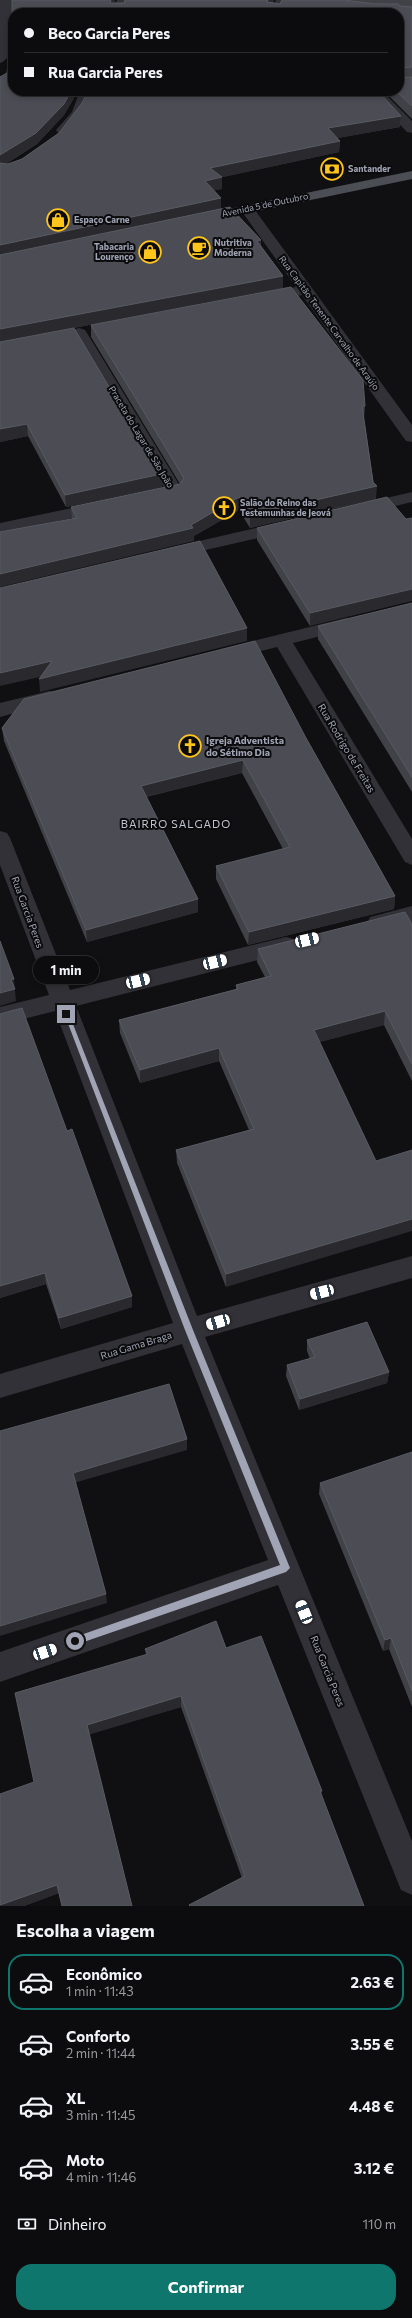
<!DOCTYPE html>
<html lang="pt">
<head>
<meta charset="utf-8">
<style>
  body { margin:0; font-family:Commissioner,sans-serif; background:#151517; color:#f1f3f6; height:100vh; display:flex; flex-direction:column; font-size:15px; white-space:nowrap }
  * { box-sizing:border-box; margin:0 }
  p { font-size:13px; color:#9a9b9e }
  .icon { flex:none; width:22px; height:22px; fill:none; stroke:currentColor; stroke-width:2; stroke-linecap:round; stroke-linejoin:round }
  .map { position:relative; height:1906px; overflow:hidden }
  .panel { display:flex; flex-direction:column; background:#0c0c0e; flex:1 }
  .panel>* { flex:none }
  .guide { position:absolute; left:8px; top:8px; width:396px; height:88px; border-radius:16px; box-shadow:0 2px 6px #0003,0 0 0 1px #2c2c2e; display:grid; align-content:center; height:88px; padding:0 16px; background:#0c0c0e }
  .end { position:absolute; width:18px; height:18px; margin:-9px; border:5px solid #a0a4b4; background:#111; box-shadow:0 0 0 2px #111 }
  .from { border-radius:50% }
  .bubble { position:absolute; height:28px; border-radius:14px; background:#0c0c0e; box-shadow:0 2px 6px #0003,0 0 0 1px #2c2c2e; font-size:13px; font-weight:700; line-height:28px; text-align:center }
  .car { position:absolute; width:12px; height:24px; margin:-12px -6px; border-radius:5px; box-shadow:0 0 3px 1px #0007; background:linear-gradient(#fff 24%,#345 0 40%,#fff 0 76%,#345 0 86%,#fff 0) }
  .guide b { display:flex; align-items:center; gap:14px; height:38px; font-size:15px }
  .guide b+b { border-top:1px solid #2c2c2e }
  .guide i { width:10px; height:10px; background:#f1f3f6 }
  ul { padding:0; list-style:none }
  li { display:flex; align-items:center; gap:12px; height:56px; margin:0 8px 6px; padding:0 8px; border:2px solid transparent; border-radius:16px }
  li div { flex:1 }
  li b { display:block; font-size:15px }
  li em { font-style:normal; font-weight:700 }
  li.active { border-color:#0f766e }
  li>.icon { width:36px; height:36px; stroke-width:1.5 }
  h2 { padding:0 16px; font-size:18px; line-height:48px }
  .pay { display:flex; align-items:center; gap:10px; height:44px; padding:0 16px; font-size:15px }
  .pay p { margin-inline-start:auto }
  .primary-button { display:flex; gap:8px; margin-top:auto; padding:8px 16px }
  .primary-button a { flex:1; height:46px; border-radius:16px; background:#0f766e; color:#fff; font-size:16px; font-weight:700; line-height:46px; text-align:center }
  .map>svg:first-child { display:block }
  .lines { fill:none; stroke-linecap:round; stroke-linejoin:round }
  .minor { fill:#313137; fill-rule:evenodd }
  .major { fill:#4c4e56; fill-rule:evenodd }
  .wall { fill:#414148 }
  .shaded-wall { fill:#29292e }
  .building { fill:#4b4c54; stroke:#595a63 }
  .route { fill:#a0a4b4 }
  .labels { text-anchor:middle; stroke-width:4; stroke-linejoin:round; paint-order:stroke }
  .far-poi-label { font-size:9px; font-weight:bold; fill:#a0a4b4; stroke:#0b0b0d; text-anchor:start }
  .far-street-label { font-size:9px; fill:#a0a4b4; stroke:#0b0b0d }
  .poi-label { font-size:10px; font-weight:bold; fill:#a0a4b4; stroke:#0b0b0d; text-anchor:start }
  .street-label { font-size:10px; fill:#a0a4b4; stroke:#0b0b0d }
  .neighbourhood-label { font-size:11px; letter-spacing:1px; fill:#c1c4d0; stroke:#0b0b0d }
</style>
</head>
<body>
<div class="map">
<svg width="412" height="1906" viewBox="0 0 412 1906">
  <rect width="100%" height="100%" fill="#101012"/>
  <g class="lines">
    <!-- minor -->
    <path class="minor" d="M0 0H12C13 14 18 58 0 63Z
      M117 0H129L123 13H111Z
      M276 0H288L280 13H268Z
      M80 91H94L85 113 68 133H58L56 130 72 112Z
      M368 91H382L412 121V133L407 132Z
      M247 205 252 206 412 425V442L406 441 302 295 266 302 261 300 258 297 261 294 296 287 240 209Z
      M79 328 85 330 87 333 183 491 180 495 152 501 146 500 143 496 146 492 164 488 71 333 73 330Z
      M412 492V502L362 514 356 513 353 509 356 505Z
      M101 502 107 503 110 507 107 511 0 533V523Z
      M287 521 293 522 296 526 293 530 175 557 169 556 166 552 169 548Z
      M346 618 353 620 355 624 353 628 293 643 412 839V865L405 862 277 647 228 659 221 657 219 653 221 649Z
      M49 691 56 692 59 697 56 702 0 717V703Z
      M0 831 7 833 10 838 70 990 286 937 294 939 297 945 294 951 286 953 76 1006 197 1316 412 1256V1278L205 1337 412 1841V1895L401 1890 278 1585 0 1682V1652L268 1560 182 1344 0 1398V1374L173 1323 55 1011 0 1025V1007L49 995 0 865Z
      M412 906V922L378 931 370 929 367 923 370 917Z"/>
    <!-- major -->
    <path class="major" d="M412 171V179L205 222 198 218 205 214Z"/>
  </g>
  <!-- wall -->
  <path class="wall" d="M12 0H115L114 3H124L125 0H274L273 3 280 4 282 0H412V119L384 91H399V13H13V91H78L64 115 37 144 6 164H8L22 159 59 133 82 103 88 91H378L401 116 400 127 337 138 340 141 339 152 222 177V189L214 190 221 198V209L230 207 261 240V246L283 276V288L0 342V77L7 73 12 31Z
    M91 325 365 406 364 418 376 499 250 528 239 510 194 536V541L72 519 71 507 180 484 91 337Z
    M0 342 161 474 162 487 66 507 28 436 0 442Z
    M387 497 310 626 257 540V528Z
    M412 603V792L318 639V626Z
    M2 728 306 738 395 896 394 909 248 945 216 879V866L283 849 242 773 146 797 198 912 87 942 4 741Z
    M412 924V1081L384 1025 319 1042 226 1287 177 1163 176 1150 249 1130 219 1061 140 1083 120 1033 119 1020 236 989V985L265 977 257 962 258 949Z
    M0 1014 67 1131 132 1296V1307L61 1329 46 1284 0 1298Z
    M307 1340 389 1372 387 1383 299 1410 286 1376 287 1365 310 1359 307 1351Z
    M412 1452V1707L389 1649 383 1651 319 1494 320 1483Z
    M226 1648 322 1791 321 1794 364 1906H189V1905L242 1878 181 1707 89 1734 59 1893 24 1906H0L34 1782 146 1655 145 1649Z"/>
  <!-- shaded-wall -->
  <path class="shaded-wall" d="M111 0H115L111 13 110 3Z
    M268 0H274L267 13V2Z
    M71 91H78L64 115 37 144 1 167 0 168V155Z
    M401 116 400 127 327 140 328 128Z
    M340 141 339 152 210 180V168Z
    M222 177V189L205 192V181Z
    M221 198V210L0 257V245Z
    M261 240 260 252 257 241Z
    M283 276V288L0 342V329Z
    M27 424 28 436 0 442V429Z
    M161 474 162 487 66 507 65 495Z
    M377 486 376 499 250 528V515Z
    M239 497V510L194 536V541L0 587V574L191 525Z
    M412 589V601L310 626V613Z
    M247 628V641L40 692 39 679Z
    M52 661 53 674 0 686V673Z
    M243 760 242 773 141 798V786Z
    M395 896 394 909 248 945 249 932Z
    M198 899V912L87 942 86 930Z
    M14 979 16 1001 0 1006V993L11 980Z
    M385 1011 384 1025 313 1044 314 1030Z
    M219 1048V1061L140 1083V1070Z
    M412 1219V1231L226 1287V1274Z
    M45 1273 46 1284 0 1298V1286Z
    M132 1296V1307L61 1329 59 1318Z
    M389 1372 387 1383 299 1410 300 1399Z
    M187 1439V1450L74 1483 73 1473Z
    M106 1594 107 1603 0 1636V1626Z
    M391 1638 389 1649 383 1651 385 1640Z
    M181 1696V1707L88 1735 87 1725Z
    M57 1885 59 1893 24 1906H0V1905Z"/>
  <!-- building -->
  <path class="building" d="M12 0H111L110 3H124L125 0H268L267 2 280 4 282 0H344L375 4H398L400 6 412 7V67L399 68V13H13V91H71L64 104 36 133 0 155V77L7 73 12 31Z
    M412 77V106L396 91H399V78Z
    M88 91H378L401 116 328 128 340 141 210 168 222 177 205 181 221 198 0 245V163L8 164 22 159 59 133 82 103Z
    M230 207 261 240 257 241 283 276 0 329V255Z
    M291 287 363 380 365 406H362L373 482 377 486 250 515 239 497 191 525 193 528 0 574V532L77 518 71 507 180 484 184 478 91 325Z
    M74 328 161 474 65 495 27 424 0 429V342Z
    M387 497 406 519 412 518V589L310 613 257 528Z
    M200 541 247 628 39 679 52 661 0 673V588Z
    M412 603V777L318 626Z
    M255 641 306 738 395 896 249 932 216 866 290 847 243 760 141 786 198 899 86 930 2 728 24 699Z
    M405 912 412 924V1064L385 1011 314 1030 376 1161 412 1150V1219L226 1274 176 1150 254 1129 219 1048 140 1070 119 1020 238 989 236 985 271 976 258 949Z
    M0 941 14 979 11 980 15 989 0 993Z
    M22 1008 67 1131 72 1129 132 1296 59 1318 45 1273 0 1286V1014Z
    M367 1322 389 1372 300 1399 287 1365 315 1357 307 1340Z
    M169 1384 187 1439 73 1473 106 1594 0 1626V1431Z
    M412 1452V1691L391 1638 385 1640 320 1483Z
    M216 1621 226 1648 261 1636 322 1791H320L364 1906H190L189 1905 245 1876 181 1696 87 1725 132 1906H62L57 1885 0 1905V1794L34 1782 15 1693 148 1654 145 1649Z"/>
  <!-- route -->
  <path class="route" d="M64 1013 69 1014 193 1330 290 1568 286 1572 75 1645 71 1641 75 1637 280 1565 185 1330Z"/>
  <!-- icons -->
  <defs>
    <g id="bank-ring" transform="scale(1.15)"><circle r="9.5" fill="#0b0b0d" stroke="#ffc51b" stroke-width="1.5"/><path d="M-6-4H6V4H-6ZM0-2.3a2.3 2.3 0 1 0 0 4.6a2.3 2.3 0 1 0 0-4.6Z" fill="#ffc51b"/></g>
    <g id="shop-ring" transform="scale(1.15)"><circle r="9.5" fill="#0b0b0d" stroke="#ffc51b" stroke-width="1.5"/><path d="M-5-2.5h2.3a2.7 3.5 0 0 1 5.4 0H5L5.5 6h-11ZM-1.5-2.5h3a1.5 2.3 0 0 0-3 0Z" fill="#ffc51b"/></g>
    <g id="cafe-ring" transform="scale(1.15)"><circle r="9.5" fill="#0b0b0d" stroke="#ffc51b" stroke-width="1.5"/><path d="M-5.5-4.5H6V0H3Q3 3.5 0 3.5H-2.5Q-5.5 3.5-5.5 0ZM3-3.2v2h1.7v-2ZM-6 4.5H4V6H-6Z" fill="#ffc51b"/></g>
    <g id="church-ring" transform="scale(1.15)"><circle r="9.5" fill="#0b0b0d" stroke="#ffc51b" stroke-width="1.5"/><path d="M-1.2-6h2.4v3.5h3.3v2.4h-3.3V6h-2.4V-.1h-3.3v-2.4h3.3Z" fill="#ffc51b"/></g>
  </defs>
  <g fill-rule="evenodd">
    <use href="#bank-ring" x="332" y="169"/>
    <use href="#shop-ring" x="58" y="220"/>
    <use href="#cafe-ring" x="199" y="248"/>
    <use href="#shop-ring" x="150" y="252"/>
    <use href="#church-ring" x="224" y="508"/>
    <use href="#church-ring" x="190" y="746"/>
  </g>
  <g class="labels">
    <!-- far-poi labels -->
    <g class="far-poi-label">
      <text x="348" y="172">Santander</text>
      <text x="74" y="223">Espaço Carne</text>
      <text x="214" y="246">Nutritiva<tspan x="214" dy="10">Moderna</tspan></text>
      <text x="134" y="250" text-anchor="end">Tabacaria<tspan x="134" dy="10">Lourenço</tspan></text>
      <text x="240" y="506">Salão do Reino das<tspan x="240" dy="10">Testemunhas de Jeová</tspan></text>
    </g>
    <!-- far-street labels -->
    <g class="far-street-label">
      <text transform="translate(265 205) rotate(-12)" y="3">Avenida 5 de Outubro</text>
      <text transform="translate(329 323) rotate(54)" y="3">Rua Capitão Tenente Carvalho de Araújo</text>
      <text transform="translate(141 437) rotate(59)" y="3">Praceta do Lagar de São João</text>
    </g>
    <!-- poi labels -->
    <g class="poi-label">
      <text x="206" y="744">Igreja Adventista<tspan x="206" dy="12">do Sétimo Dia</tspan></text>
    </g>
    <!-- street labels -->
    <g class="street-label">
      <text transform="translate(347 748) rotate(59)" y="4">Rua Rodrigo de Freitas</text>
      <text transform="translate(28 912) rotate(70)" y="4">Rua Garcia Peres</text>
      <text transform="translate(136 1345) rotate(-17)" y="4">Rua Gama Braga</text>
      <text transform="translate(328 1671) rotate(68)" y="4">Rua Garcia Peres</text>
    </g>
    <!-- neighbourhood labels -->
    <g class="neighbourhood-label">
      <text x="176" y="828">BAIRRO SALGADO</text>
    </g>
  </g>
</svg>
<i class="end from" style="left:75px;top:1641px"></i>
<i class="end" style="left:66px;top:1014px"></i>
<div class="bubble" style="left:33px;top:956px;width:66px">1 min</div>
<i class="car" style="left:307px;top:940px;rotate:76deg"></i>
<i class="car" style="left:215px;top:962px;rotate:76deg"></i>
<i class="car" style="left:138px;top:981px;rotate:76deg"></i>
<i class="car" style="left:322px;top:1292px;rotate:255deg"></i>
<i class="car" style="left:218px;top:1322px;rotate:254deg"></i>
<i class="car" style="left:304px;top:1612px;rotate:338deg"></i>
<i class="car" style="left:45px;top:1652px;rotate:71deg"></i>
<div class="guide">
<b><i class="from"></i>Beco Garcia Peres</b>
<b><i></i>Rua Garcia Peres</b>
</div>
</div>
<section class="panel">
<h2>Escolha a viagem</h2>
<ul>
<li class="active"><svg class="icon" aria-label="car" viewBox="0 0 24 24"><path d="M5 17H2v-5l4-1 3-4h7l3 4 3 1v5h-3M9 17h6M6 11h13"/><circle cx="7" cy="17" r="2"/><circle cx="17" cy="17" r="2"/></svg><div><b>Econômico</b><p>1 min · 11:43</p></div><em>2.63 €</em></li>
<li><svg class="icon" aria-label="car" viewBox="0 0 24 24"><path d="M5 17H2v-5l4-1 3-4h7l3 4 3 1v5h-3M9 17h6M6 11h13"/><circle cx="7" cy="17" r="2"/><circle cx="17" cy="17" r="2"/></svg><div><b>Conforto</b><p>2 min · 11:44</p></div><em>3.55 €</em></li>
<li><svg class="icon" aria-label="car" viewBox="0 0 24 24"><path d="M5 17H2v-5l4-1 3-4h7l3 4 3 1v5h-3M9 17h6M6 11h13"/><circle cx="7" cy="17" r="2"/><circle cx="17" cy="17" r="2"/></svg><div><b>XL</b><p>3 min · 11:45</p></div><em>4.48 €</em></li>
<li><svg class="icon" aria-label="car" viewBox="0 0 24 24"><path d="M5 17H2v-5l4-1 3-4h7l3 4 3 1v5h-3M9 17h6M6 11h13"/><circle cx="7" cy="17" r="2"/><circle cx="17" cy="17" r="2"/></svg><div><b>Moto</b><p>4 min · 11:46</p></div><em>3.12 €</em></li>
</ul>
<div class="pay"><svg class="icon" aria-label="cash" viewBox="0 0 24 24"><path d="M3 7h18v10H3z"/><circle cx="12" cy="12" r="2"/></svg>Dinheiro<p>110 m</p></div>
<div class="primary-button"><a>Confirmar</a></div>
</section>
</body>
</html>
